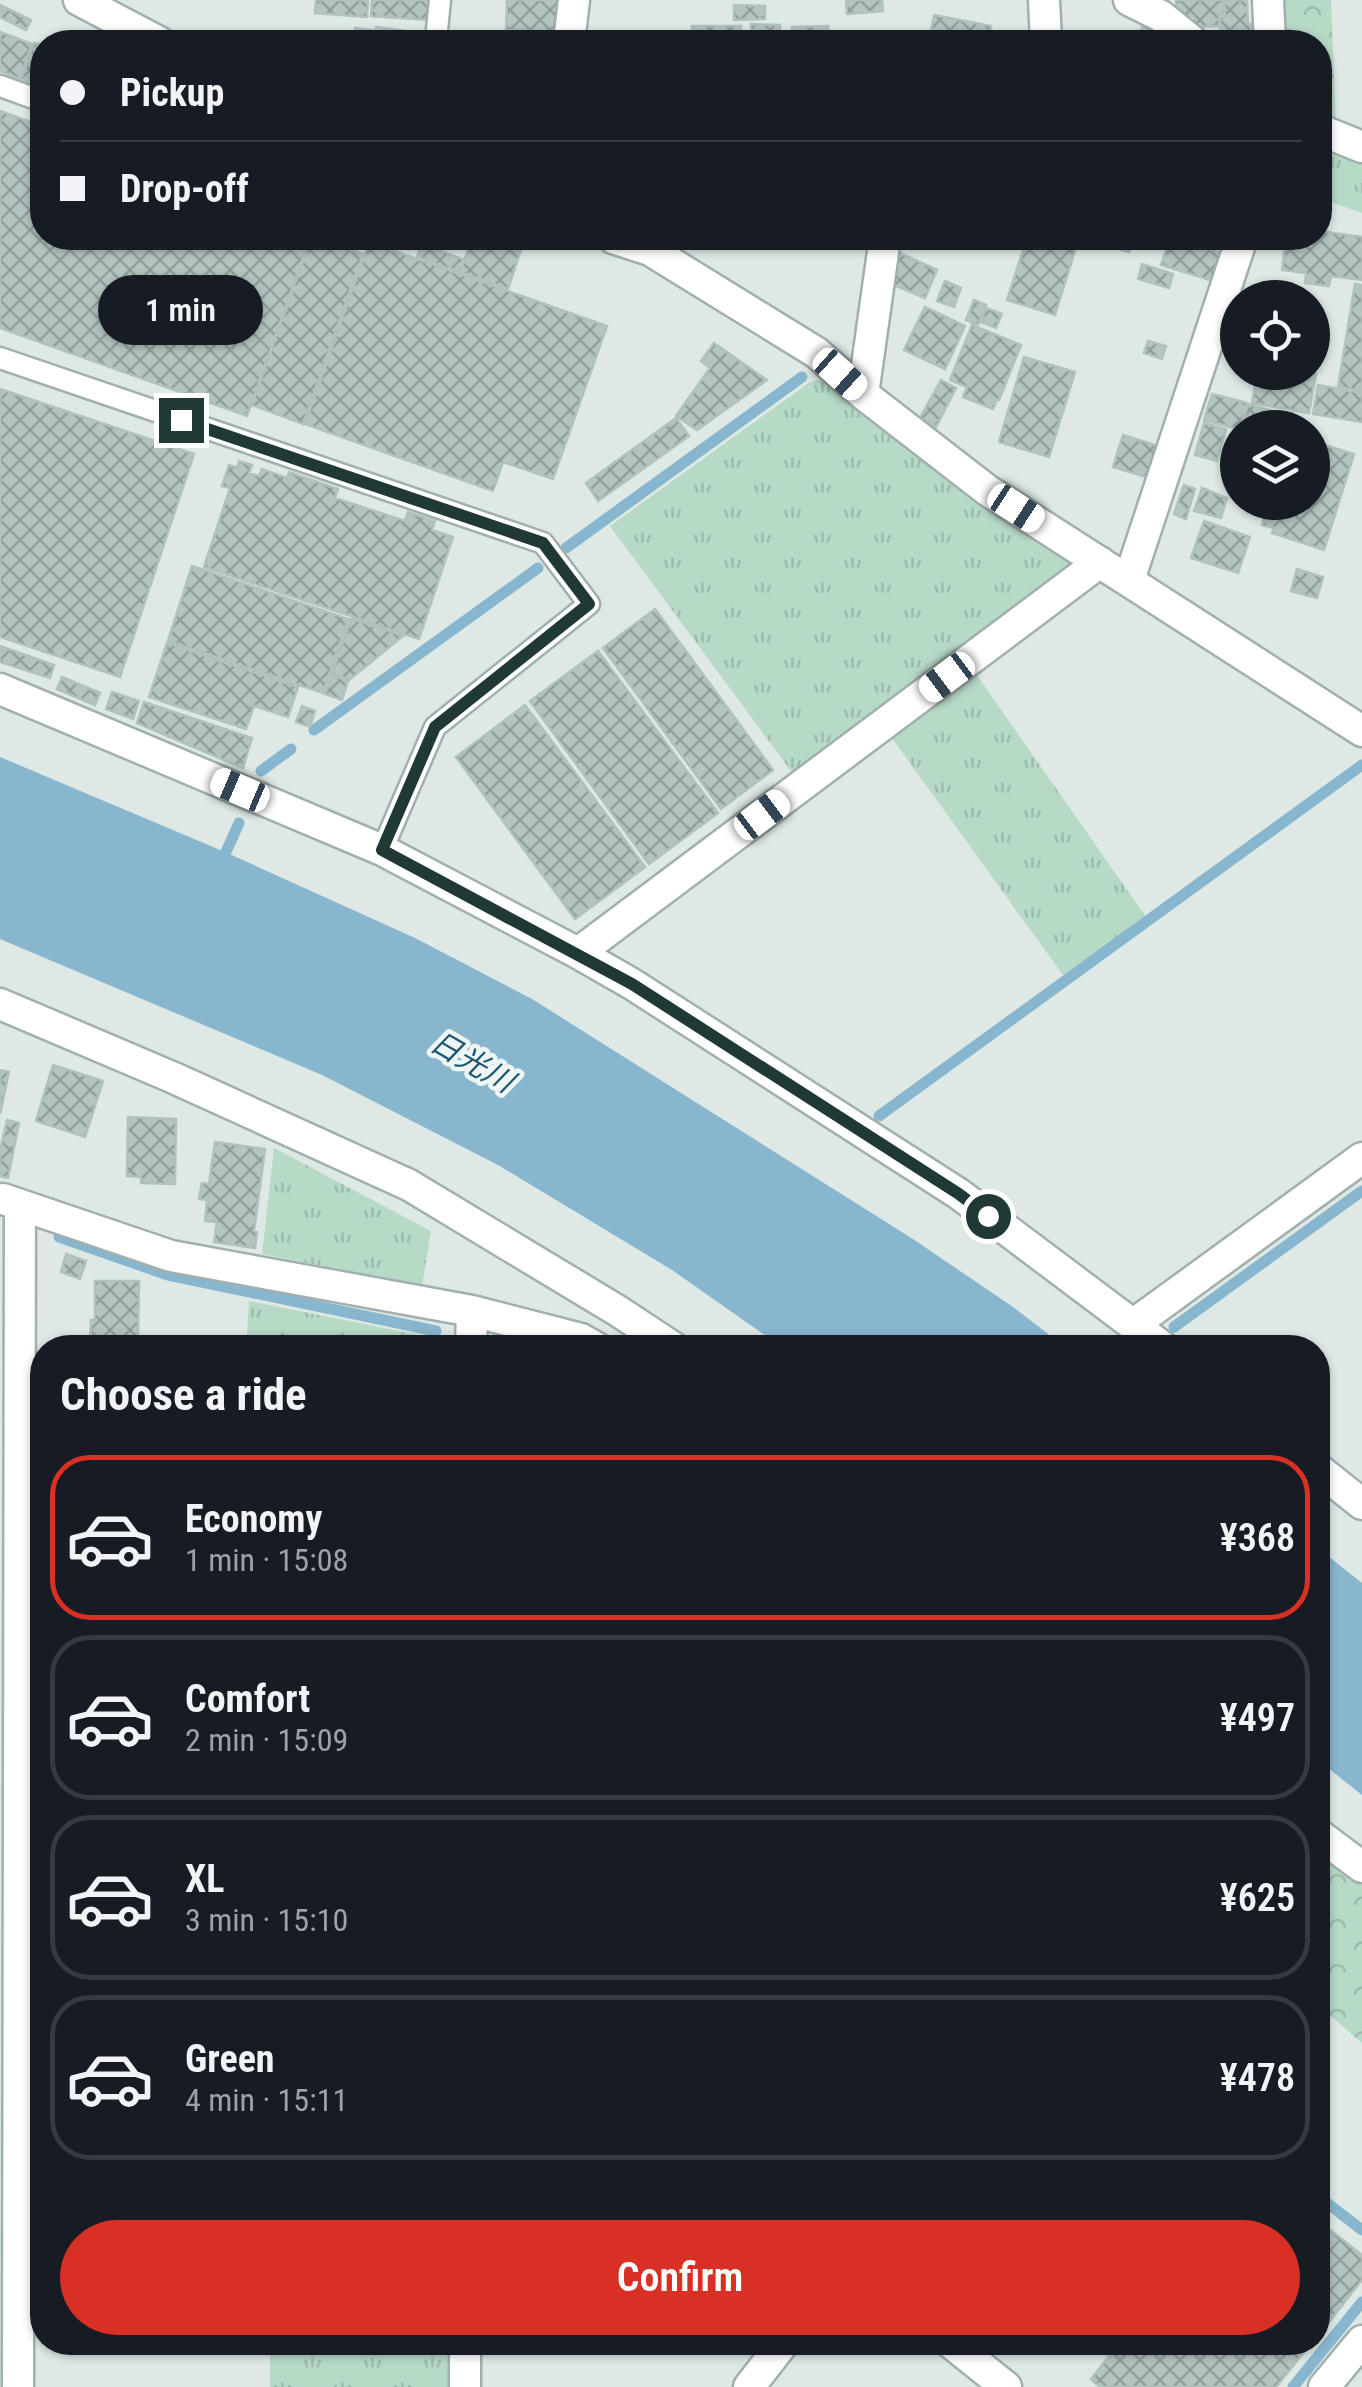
<!DOCTYPE html>
<html lang="en">
<head>
<meta charset="utf-8">
<style>
  body { margin:0; font-family:"Roboto Condensed","Noto Sans JP",sans-serif; background:#20242c; color:#f1f3f6; height:100vh; display:flex; flex-direction:column; font-size:38px; white-space:nowrap }
  * { box-sizing:border-box; margin:0 }
  p { font-size:32px; color:#9ea1a6 }
  .icon { flex:none; width:55px; height:55px; fill:none; stroke:currentColor; stroke-width:2; stroke-linecap:round; stroke-linejoin:round }
  .map { position:relative; flex:1; overflow:hidden }
  .drawer { position:absolute; left:30px; top:1335px; width:1300px; height:1020px; display:flex; flex-direction:column; background:#171b24; border-radius:40px; box-shadow:0 2px 8px #0004 }
  .drawer>* { flex:none }
  .top-card { position:absolute; left:30px; top:30px; width:1302px; height:220px; border-radius:40px; box-shadow:0 2px 8px #0004; display:grid; align-content:center; height:220px; padding:0 30px; background:#171b24 }
  .tools { position:absolute; left:1220px; top:280px; display:grid; gap:20px }
  .tools a { display:grid; place-items:center; width:110px; height:110px; border-radius:50%; background:#171b24; box-shadow:0 2px 8px #0004; font-size:50px }
  .end { position:absolute; width:45px; height:45px; margin:-22px; border:12px solid #203836; background:#fff; box-shadow:0 0 0 5px #fff }
  .from { border-radius:50% }
  .bubble { position:absolute; height:70px; border-radius:35px; background:#171b24; box-shadow:0 2px 8px #0004; font-size:32px; font-weight:600; line-height:70px; text-align:center }
  .car { position:absolute; width:30px; height:60px; margin:-30px -15px; border-radius:12px; box-shadow:0 0 8px 2px #0007; background:linear-gradient(#fff 24%,#345 0 40%,#fff 0 76%,#345 0 86%,#fff 0) }
  .top-card b { display:flex; align-items:center; gap:35px; height:95px; font-size:38px }
  .top-card b+b { border-top:2px solid #363941 }
  .top-card i { width:25px; height:25px; background:#f1f3f6 }
  ul { padding:0; list-style:none }
  li { display:flex; align-items:center; gap:30px; height:165px; margin:0 20px 15px; padding:0 10px; border:5px solid #363941; border-radius:40px }
  li div { flex:1 }
  li b { display:block; font-size:38px }
  li em { font-style:normal; font-weight:600 }
  li.current { border-color:#d93025 }
  li>.icon { width:90px; height:90px; stroke-width:1.5 }
  h2 { padding:0 30px; font-size:45px; line-height:120px }
  .primary-button { display:flex; gap:20px; margin-top:auto; padding:20px 30px }
  .primary-button a { flex:1; height:115px; border-radius:60px; background:#d93025; color:#fff; font-size:40px; font-weight:600; line-height:115px; text-align:center }
  .map>svg:first-child { display:block }
  .grass { fill:url(#grass-tufts) }
  .forest { fill:url(#forest-crowns) }
  .water { fill:#87b6ce }
  .lines { fill:none; stroke-linecap:round; stroke-linejoin:round }
  .stream { stroke:#87b6ce; stroke-width:11 }
  .building { fill:url(#building-cross-hatch); stroke:#b1c2be; stroke-width:2.5 }
  .service-casing { stroke:#a1b0ae; stroke-width:25 }
  .minor-casing { stroke:#a1b0ae; stroke-width:35 }
  .service { stroke:#fff; stroke-width:20 }
  .minor { stroke:#fff; stroke-width:30 }
  .route { stroke:#203836; stroke-width:12 }
  .labels { text-anchor:middle; stroke-width:9; stroke-linejoin:round; paint-order:stroke }
  .water-label { font-size:30px; font-style:italic; fill:#1d5472; stroke:#eef6f4 }
</style>
</head>
<body>
<div class="map">
<svg width="1362" height="2387" viewBox="0 0 1362 2387">
  <defs>
    <pattern id="grass-tufts" width="24" height="20" patternUnits="userSpaceOnUse" patternTransform="scale(2.5)"><rect width="24" height="20" fill="#b7dac7"/><path d="M3 7l-1-3M5 7V3M7 7l1-3M15 17l-1-3M17 17v-4M19 17l1-3" fill="none" stroke="#9dbcac"/></pattern>
    <pattern id="forest-crowns" width="20" height="18" patternUnits="userSpaceOnUse" patternTransform="scale(2.5)"><rect width="20" height="18" fill="#b7dac7"/><path d="M2 6a3 3 0 1 1 6 0M12 15a3 3 0 1 1 6 0" fill="none" stroke="#9dbcac"/></pattern>
    <pattern id="building-cross-hatch" width="8" height="8" patternUnits="userSpaceOnUse" patternTransform="scale(2.5)"><rect width="8" height="8" fill="#b4c4c0"/><path d="M0 0l8 8M0 8l8-8" fill="none" stroke="#92a09d"/></pattern>
  </defs>
  <rect width="100%" height="100%" fill="#dee9e6"/>
  <!-- grass -->
  <path class="grass" d="M1320 140 1362 156V213L1320 198Z
    M818 380 828 383 967 496 1079 568 806 777 791 771 610 526 810 382Z
    M974 671 1146 917 1063 975 889 734Z
    M274 1148 431 1231 422 1286 262 1254Z
    M249 1301 455 1342 457 1347 246 1348Z
    M270 2343H454V2387H270Z"/>
  <!-- forest -->
  <path class="forest" d="M1277 0H1331L1336 127 1320 121V42H1279Z
    M1318 1842 1362 1876V2043L1318 2005Z"/>
  <!-- water -->
  <path class="water" d="M0 757 225 852 415 938 532 999 913 1239 1013 1307 1065 1347H782L672 1270 498 1165 322 1075 0 939Z
    M1318 1548 1362 1583V1795L1318 1760Z"/>
  <g class="lines">
    <!-- stream -->
    <path class="stream" d="M566 548 802 377
      M314 730 538 568
      M261 771 291 749
      M220 865 239 823
      M879 1116 1362 765
      M59 1237 168 1275 436 1331
      M1174 1327 1362 1191
      M510 1344 533 1348
      M1318 2196 1362 2230
      M1293 2387 1362 2302"/>
  </g>
  <!-- building -->
  <path class="building" d="M316 0H368L367 17 315 13Z
    M372 0H429L428 20 371 16Z
    M507 0H560L559 32 506 30Z
    M846 0H882L883 11 847 14Z
    M1176 0H1223V16H1219L1220 26 1194 27V16L1176 17Z
    M1224 0H1247L1248 24H1251L1252 42H1229V38H1220V17H1225Z
    M0 5 31 20 26 30 0 17Z
    M734 5 765 6V19L734 20Z
    M934 15 991 26 989 38 994 39 993 42H929Z
    M751 24 780 25V42H751Z
    M1143 25 1174 34 1179 42H1137Z
    M692 26H741V42H692Z
    M828 26V32H843L844 42H793L792 27Z
    M376 27 429 34 428 42H374Z
    M355 28 374 30 372 42H353Z
    M0 32 32 44 20 79 0 71Z
    M34 43 42 45V86L21 79Z
    M0 111 42 126V238H310L247 416 0 328Z
    M1320 231 1362 237V280L1331 276 1329 286 1305 283 1306 273 1282 270 1286 238H1320Z
    M311 238H318L363 254 303 424 252 405Z
    M472 238H488L521 250 508 289 460 272Z
    M1027 238H1066L1078 241 1055 315 1007 300Z
    M1082 238H1134L1129 252Z
    M1170 238H1215L1211 250 1221 253 1213 281 1161 265Z
    M369 242 607 326 553 479 503 462 493 491 305 424Z
    M421 244 463 259 458 272 417 257Z
    M900 253 937 270 925 298 887 282Z
    M1142 264 1173 274 1169 288 1138 279Z
    M945 281 961 288 954 307 937 301Z
    M1355 284 1362 285V391L1338 387Z
    M974 300 986 305 978 325 966 320Z
    M1234 304 1238 305V342L1229 340Z
    M925 307 965 326 945 369 904 350Z
    M986 308 1002 314 996 328 981 322Z
    M972 325 1021 345 999 400 997 399 993 409 963 397 967 387 950 380Z
    M1148 341 1166 346 1162 359 1144 353Z
    M714 343 767 380 697 430 676 416 710 368 701 361Z
    M1024 357 1075 372 1049 457 999 442Z
    M1257 372 1316 374 1309 413 1252 403Z
    M941 380 956 388 936 427 920 418Z
    M1318 385 1362 393V422L1313 414Z
    M0 389 194 454 120 677 0 637Z
    M1212 394 1247 403 1240 428 1238 429 1204 420Z
    M1248 404 1287 415 1283 428H1241Z
    M676 418 689 436 598 501 586 483Z
    M1204 423 1226 429 1217 461 1195 455Z
    M1123 435 1158 446 1149 478 1113 467Z
    M1312 441 1354 454 1324 550 1272 533 1274 528 1262 525 1267 508 1260 506 1261 502H1312Z
    M239 461 252 465 249 473 259 476 262 469 287 478 289 472 338 489 335 498 405 521 408 512 435 521 432 530 453 537 419 639 204 567 230 488 222 486 229 465 237 468Z
    M1184 485 1195 489 1186 519 1174 514Z
    M1202 488 1227 498 1221 518 1194 511Z
    M1204 521 1250 537 1238 573 1191 558Z
    M192 566 348 619 323 693 168 641Z
    M1297 569 1323 577 1317 598 1291 591Z
    M655 609 773 770 721 809 603 648Z
    M351 618 403 636 349 680 332 674Z
    M167 643 298 687 288 717 254 706 246 729 149 697Z
    M0 646 54 665 50 678 0 662Z
    M598 651 718 813 649 864 530 701Z
    M332 675 348 681 342 700 325 694Z
    M62 677 100 693 95 705 57 689Z
    M112 692 139 701 133 719 106 709Z
    M144 702 252 738 243 768 137 723Z
    M525 705 645 867 575 919 456 757Z
    M302 706 315 711 310 727 296 722Z
    M53 1065 103 1081 85 1137 36 1121Z
    M0 1070 9 1072 0 1114Z
    M128 1117 176 1119 175 1184 141 1183V1177L127 1176Z
    M7 1120 19 1123 8 1178 0 1176V1150Z
    M215 1142 265 1149 254 1231 257 1232 255 1248 214 1242 217 1222 205 1221 207 1200 199 1199 202 1183 209 1184Z
    M66 1254 86 1261 80 1279 61 1272Z
    M95 1281H139L138 1337H90L91 1320H95Z
    M1318 2220 1362 2255V2280L1318 2336Z
    M1120 2342H1312L1276 2387H1100L1091 2379Z"/>
  <g class="lines">
    <!-- service casing -->
    <g class="service-casing">
      <path id="service" d="M437 30 440 0
        M0 86 42 101
        M0 358 543 543 589 604 435 727 382 850"/>
    </g>
    <!-- minor casing -->
    <g class="minor-casing">
      <path id="minor" d="M79 0 159 42
        M1044 0 1046 42
        M1129 0 1161 16 1193 42
        M1268 0 1270 42
        M569 42 574 0
        M1320 130 1362 147
        M613 238 650 250 817 353 863 394 987 490 1362 731
        M863 394 885 238
        M1129 580 1242 238
        M0 689 382 850 578 953 632 984 959 1194 1164 1348
        M578 953 1100 562
        M0 1004 174 1078 409 1185 618 1311 674 1348
        M3 1199 171 1256 472 1311 581 1339 597 1348
        M1134 1324 1362 1158
        M471 1348 472 1311
        M1318 1469 1362 1504
        M1318 1834 1362 1867
        M465 2342V2387
        M950 2342 1006 2387
        M18 2387 20 1205
        M749 2387 784 2342
        M1324 2387 1362 2341"/>
    </g>
    <!-- service -->
    <use href="#service" class="service"/>
    <!-- minor -->
    <use href="#minor" class="minor"/>
  </g>
  <g class="lines">
    <!-- route -->
    <path class="route" d="M181 420 543 543 589 604 435 727 382 850 632 984 959 1194 988 1216"/>
  </g>
  <g class="labels">
    <!-- water labels -->
    <g class="water-label">
      <text transform="translate(472 1062) rotate(30)" y="10">日光川</text>
    </g>
  </g>
</svg>
<div class="tools">
<a><svg class="icon" aria-label="locate" viewBox="0 0 24 24"><circle cx="12" cy="12" r="6"/><path d="M12 2v4M12 18v4M2 12h4M18 12h4"/></svg></a>
<a><svg class="icon" aria-label="layers" viewBox="0 0 24 24"><path d="M12 4l9 5-9 5-9-5zM3 14l9 5 9-5"/></svg></a>
</div>
<i class="end from" style="left:988px;top:1216px"></i>
<i class="end" style="left:181px;top:420px"></i>
<div class="bubble" style="left:98px;top:275px;width:165px">1 min</div>
<i class="car" style="left:840px;top:374px;rotate:132deg"></i>
<i class="car" style="left:1016px;top:508px;rotate:123deg"></i>
<i class="car" style="left:947px;top:677px;rotate:233deg"></i>
<i class="car" style="left:240px;top:790px;rotate:293deg"></i>
<i class="car" style="left:762px;top:815px;rotate:53deg"></i>
<div class="top-card">
<b><i class="from"></i>Pickup</b>
<b><i></i>Drop-off</b>
</div>
<section class="drawer">
<h2>Choose a ride</h2>
<ul>
<li class="current"><svg class="icon" aria-label="car" viewBox="0 0 24 24"><path d="M5 17H2v-5l4-1 3-4h7l3 4 3 1v5h-3M9 17h6M6 11h13"/><circle cx="7" cy="17" r="2"/><circle cx="17" cy="17" r="2"/></svg><div><b>Economy</b><p>1 min · 15:08</p></div><em>¥368</em></li>
<li><svg class="icon" aria-label="car" viewBox="0 0 24 24"><path d="M5 17H2v-5l4-1 3-4h7l3 4 3 1v5h-3M9 17h6M6 11h13"/><circle cx="7" cy="17" r="2"/><circle cx="17" cy="17" r="2"/></svg><div><b>Comfort</b><p>2 min · 15:09</p></div><em>¥497</em></li>
<li><svg class="icon" aria-label="car" viewBox="0 0 24 24"><path d="M5 17H2v-5l4-1 3-4h7l3 4 3 1v5h-3M9 17h6M6 11h13"/><circle cx="7" cy="17" r="2"/><circle cx="17" cy="17" r="2"/></svg><div><b>XL</b><p>3 min · 15:10</p></div><em>¥625</em></li>
<li><svg class="icon" aria-label="car" viewBox="0 0 24 24"><path d="M5 17H2v-5l4-1 3-4h7l3 4 3 1v5h-3M9 17h6M6 11h13"/><circle cx="7" cy="17" r="2"/><circle cx="17" cy="17" r="2"/></svg><div><b>Green</b><p>4 min · 15:11</p></div><em>¥478</em></li>
</ul>
<div class="primary-button"><a>Confirm</a></div>
</section>
</div>
</body>
</html>
